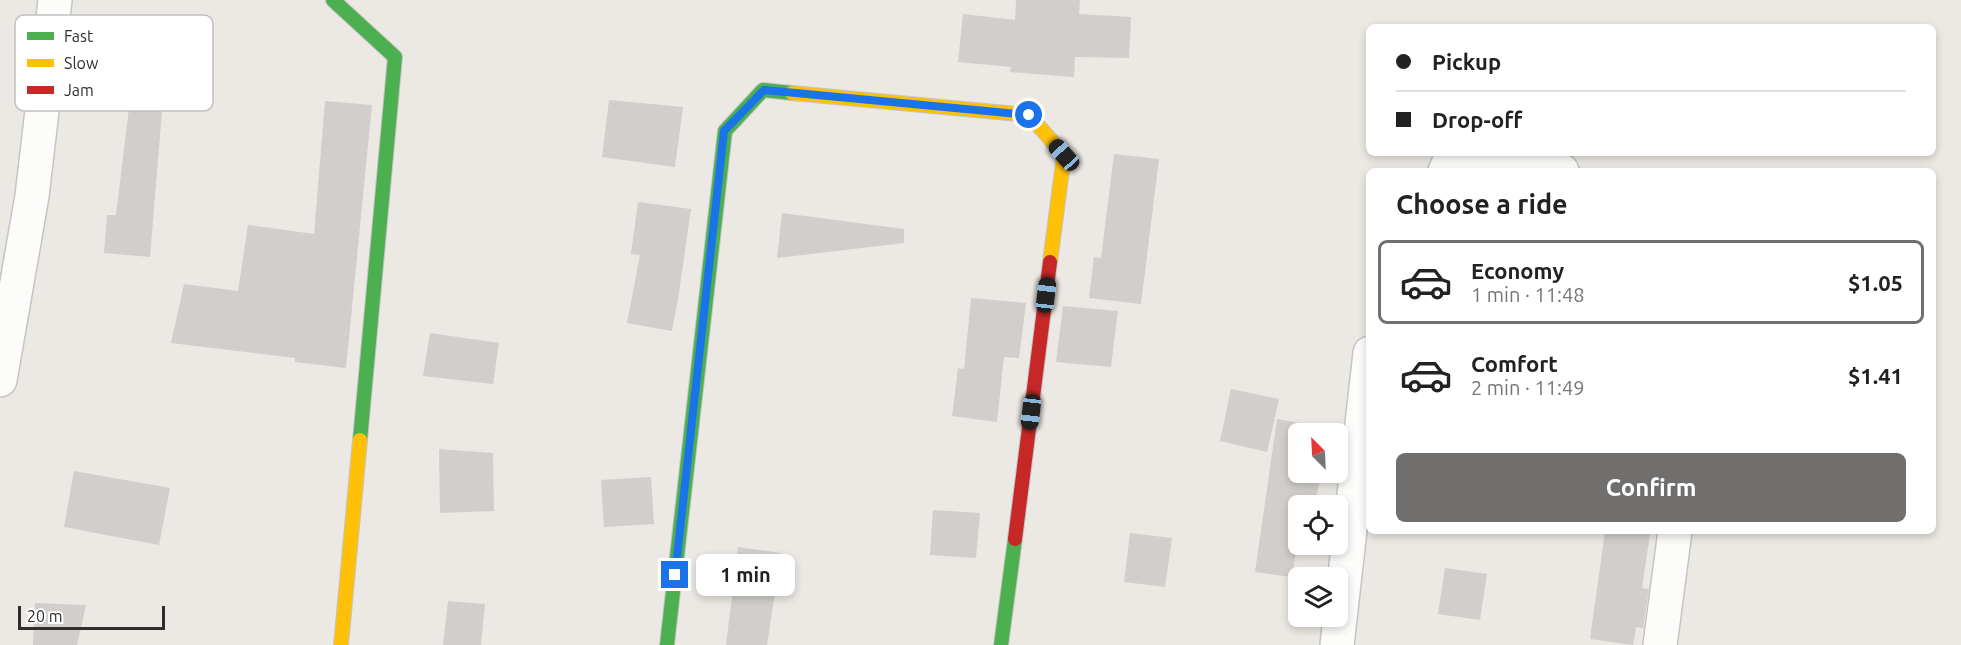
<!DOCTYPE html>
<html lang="en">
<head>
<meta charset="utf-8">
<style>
  body { margin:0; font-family:Ubuntu,sans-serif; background:#f2f2f2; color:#222; height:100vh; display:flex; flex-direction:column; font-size:22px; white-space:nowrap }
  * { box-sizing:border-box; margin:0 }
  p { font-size:20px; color:#767676 }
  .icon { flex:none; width:33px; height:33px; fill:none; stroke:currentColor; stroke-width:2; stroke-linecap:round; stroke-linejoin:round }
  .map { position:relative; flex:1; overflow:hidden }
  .panel { position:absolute; left:1366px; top:168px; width:570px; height:366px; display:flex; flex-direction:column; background:#fff; border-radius:9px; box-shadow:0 3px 9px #0003 }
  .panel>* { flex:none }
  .top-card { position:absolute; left:1366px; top:24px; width:570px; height:132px; border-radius:9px; box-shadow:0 3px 9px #0003; display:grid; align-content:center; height:132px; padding:0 30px; background:#fff }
  .needle { width:39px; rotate:336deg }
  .buttons { position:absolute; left:1288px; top:423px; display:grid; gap:12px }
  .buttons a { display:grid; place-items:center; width:60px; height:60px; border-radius:9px; background:#fff; box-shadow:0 3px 9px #0003; font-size:30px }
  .scale { position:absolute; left:18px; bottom:15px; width:147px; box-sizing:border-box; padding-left:6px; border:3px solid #2e2e2e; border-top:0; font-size:16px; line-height:21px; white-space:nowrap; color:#2e2e2e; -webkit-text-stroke:4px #fff; paint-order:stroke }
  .end { position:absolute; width:27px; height:27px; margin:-14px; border:8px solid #1a73e8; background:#fff; box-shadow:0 0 0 3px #fff }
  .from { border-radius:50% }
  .bubble { position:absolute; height:42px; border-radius:9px; background:#fff; box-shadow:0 3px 9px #0003; font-size:20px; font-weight:700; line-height:42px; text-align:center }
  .car { position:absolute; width:18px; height:36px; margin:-18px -9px; border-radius:8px; box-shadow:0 0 4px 2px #0007; background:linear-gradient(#222 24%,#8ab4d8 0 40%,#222 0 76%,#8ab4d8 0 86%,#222 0) }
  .top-card b { display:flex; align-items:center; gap:21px; height:57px; font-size:22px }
  .top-card b+b { border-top:2px solid #e0e0e0 }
  .top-card i { width:15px; height:15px; background:#222 }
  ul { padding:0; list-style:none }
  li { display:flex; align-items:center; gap:18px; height:84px; margin:0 12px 9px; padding:0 18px; border:3px solid transparent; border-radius:9px }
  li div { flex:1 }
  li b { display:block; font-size:22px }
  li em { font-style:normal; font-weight:700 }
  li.active { border-color:#706f6e }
  li>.icon { width:54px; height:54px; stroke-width:1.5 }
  h2 { padding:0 30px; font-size:27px; line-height:72px }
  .action { display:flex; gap:12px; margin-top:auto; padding:12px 30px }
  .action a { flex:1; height:69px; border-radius:9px; background:#706f6e; color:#fff; font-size:24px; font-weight:700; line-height:69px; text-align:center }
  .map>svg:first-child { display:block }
  .building { fill:#d1cecb }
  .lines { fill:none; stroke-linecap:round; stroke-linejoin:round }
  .street-casing { stroke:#c5c4c5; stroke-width:36 }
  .fast-casing { stroke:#c5c4c5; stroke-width:16 }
  .slow-casing { stroke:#c5c4c5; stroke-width:16 }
  .jam-casing { stroke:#c5c4c5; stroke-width:16 }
  .street { stroke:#fcfcfb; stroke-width:33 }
  .fast { stroke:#4caf50; stroke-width:14 }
  .slow { stroke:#ffc107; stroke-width:14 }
  .jam { stroke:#c62828; stroke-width:14 }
  .route { stroke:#1a73e8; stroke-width:8 }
  .key { fill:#fff; stroke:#c0c0c0; stroke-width:1.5 }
  .key-label { font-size:16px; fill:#2e2e2e }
</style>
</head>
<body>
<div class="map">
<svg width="1961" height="645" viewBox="0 0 1961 645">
  <rect width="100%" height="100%" fill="#ece8e4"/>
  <!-- building -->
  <path class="building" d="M1016 0H1080L1079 14 1131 17 1129 58 1075 57 1074 77 1010 72 1011 67 958 62 963 14 1015 20Z
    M609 100 683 107 675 167 602 157Z
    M325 101 372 105 346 368 295 362V358L171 343 184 284 238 291 248 225 314 234Z
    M129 108 162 111 150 257 104 253 107 215H116Z
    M1114 154 1159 159 1141 304 1089 298 1094 257 1101 258Z
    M638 202 691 209 678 299 672 331 627 323 640 255 631 254Z
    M782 213 904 229V243L777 258Z
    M971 298 1026 303 1019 358 1004 357 997 422 952 416 958 368 964 369Z
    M1063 306 1118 311 1111 367 1056 362Z
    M430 333 499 343 493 384 423 376Z
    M1231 389 1279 399 1267 452 1220 441Z
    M1277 419 1330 428 1329 434H1299V472H1321L1315 506H1299V532L1292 577 1255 572Z
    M439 449 493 453 494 511 440 513Z
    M74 471 170 488 159 545 64 527Z
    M651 477 654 524 604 527 601 480Z
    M933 510 980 513 976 558 930 555Z
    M1605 531H1629L1650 534 1642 588 1649 589 1643 628 1636 627 1633 645 1590 639Z
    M1130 533 1172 538 1165 587 1124 582Z
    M738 547 781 553 767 645H726Z
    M1445 568 1487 574 1480 620 1438 614Z
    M448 601 485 604 481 645H443Z
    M35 603 86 605 77 645H33Z"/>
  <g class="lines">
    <!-- street casing -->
    <g class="street-casing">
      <path id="street" d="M1445 171 1450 160 1562 171
        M0 380 32 196 55 0
        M1337 645 1370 353
        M1660 645 1675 531"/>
    </g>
    <!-- fast casing -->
    <g class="fast-casing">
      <path id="fast" d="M333 0 395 57 360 440
        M667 645 725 131 763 90 792 93
        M1001 645 1015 539"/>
    </g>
    <!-- slow casing -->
    <g class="slow-casing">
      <path id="slow" d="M792 93 1029 115 1064 155 1050 262
        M341 645 360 440"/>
    </g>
    <!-- jam casing -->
    <g class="jam-casing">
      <path id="jam" d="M1015 539 1050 262"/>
    </g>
    <!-- street -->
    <use href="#street" class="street"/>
    <!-- fast -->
    <use href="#fast" class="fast"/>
    <!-- slow -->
    <use href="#slow" class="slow"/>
    <!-- jam -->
    <use href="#jam" class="jam"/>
  </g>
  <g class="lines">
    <!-- route -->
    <path class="route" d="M675 575 724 131 764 90 1029 115"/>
  </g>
  <!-- legend -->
  <rect x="15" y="15" width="198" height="96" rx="9" class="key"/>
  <rect x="27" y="32" width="27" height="8" fill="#4caf50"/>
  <rect x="27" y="59" width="27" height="8" fill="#ffc107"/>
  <rect x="27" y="86" width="27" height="8" fill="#c62828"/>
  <g class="key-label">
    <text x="64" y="42">Fast</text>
    <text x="64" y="69">Slow</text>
    <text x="64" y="96">Jam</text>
  </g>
</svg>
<div class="buttons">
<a><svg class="needle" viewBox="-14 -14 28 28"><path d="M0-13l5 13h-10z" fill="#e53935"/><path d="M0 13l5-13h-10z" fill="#767676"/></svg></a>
<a><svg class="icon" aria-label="locate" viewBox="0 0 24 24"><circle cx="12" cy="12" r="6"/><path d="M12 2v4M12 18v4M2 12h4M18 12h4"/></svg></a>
<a><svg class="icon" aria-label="layers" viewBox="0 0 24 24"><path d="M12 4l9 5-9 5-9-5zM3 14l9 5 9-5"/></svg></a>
</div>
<div class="scale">20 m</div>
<i class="end from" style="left:1029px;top:115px"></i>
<i class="end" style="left:675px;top:575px"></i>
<div class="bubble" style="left:696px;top:554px;width:99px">1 min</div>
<i class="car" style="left:1064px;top:155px;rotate:318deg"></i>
<i class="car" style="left:1046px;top:295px;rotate:7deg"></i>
<i class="car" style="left:1031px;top:412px;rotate:187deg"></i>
<div class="top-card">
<b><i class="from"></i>Pickup</b>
<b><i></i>Drop-off</b>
</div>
<section class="panel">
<h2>Choose a ride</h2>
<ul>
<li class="active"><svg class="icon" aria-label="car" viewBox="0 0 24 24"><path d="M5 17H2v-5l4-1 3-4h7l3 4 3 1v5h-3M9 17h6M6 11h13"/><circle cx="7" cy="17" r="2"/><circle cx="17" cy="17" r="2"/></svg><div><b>Economy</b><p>1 min · 11:48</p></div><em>$1.05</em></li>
<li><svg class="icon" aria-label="car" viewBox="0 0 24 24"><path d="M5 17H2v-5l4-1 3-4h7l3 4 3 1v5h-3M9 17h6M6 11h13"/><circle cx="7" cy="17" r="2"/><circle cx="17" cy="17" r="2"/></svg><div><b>Comfort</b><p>2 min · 11:49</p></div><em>$1.41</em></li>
</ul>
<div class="action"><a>Confirm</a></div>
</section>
</div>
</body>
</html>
